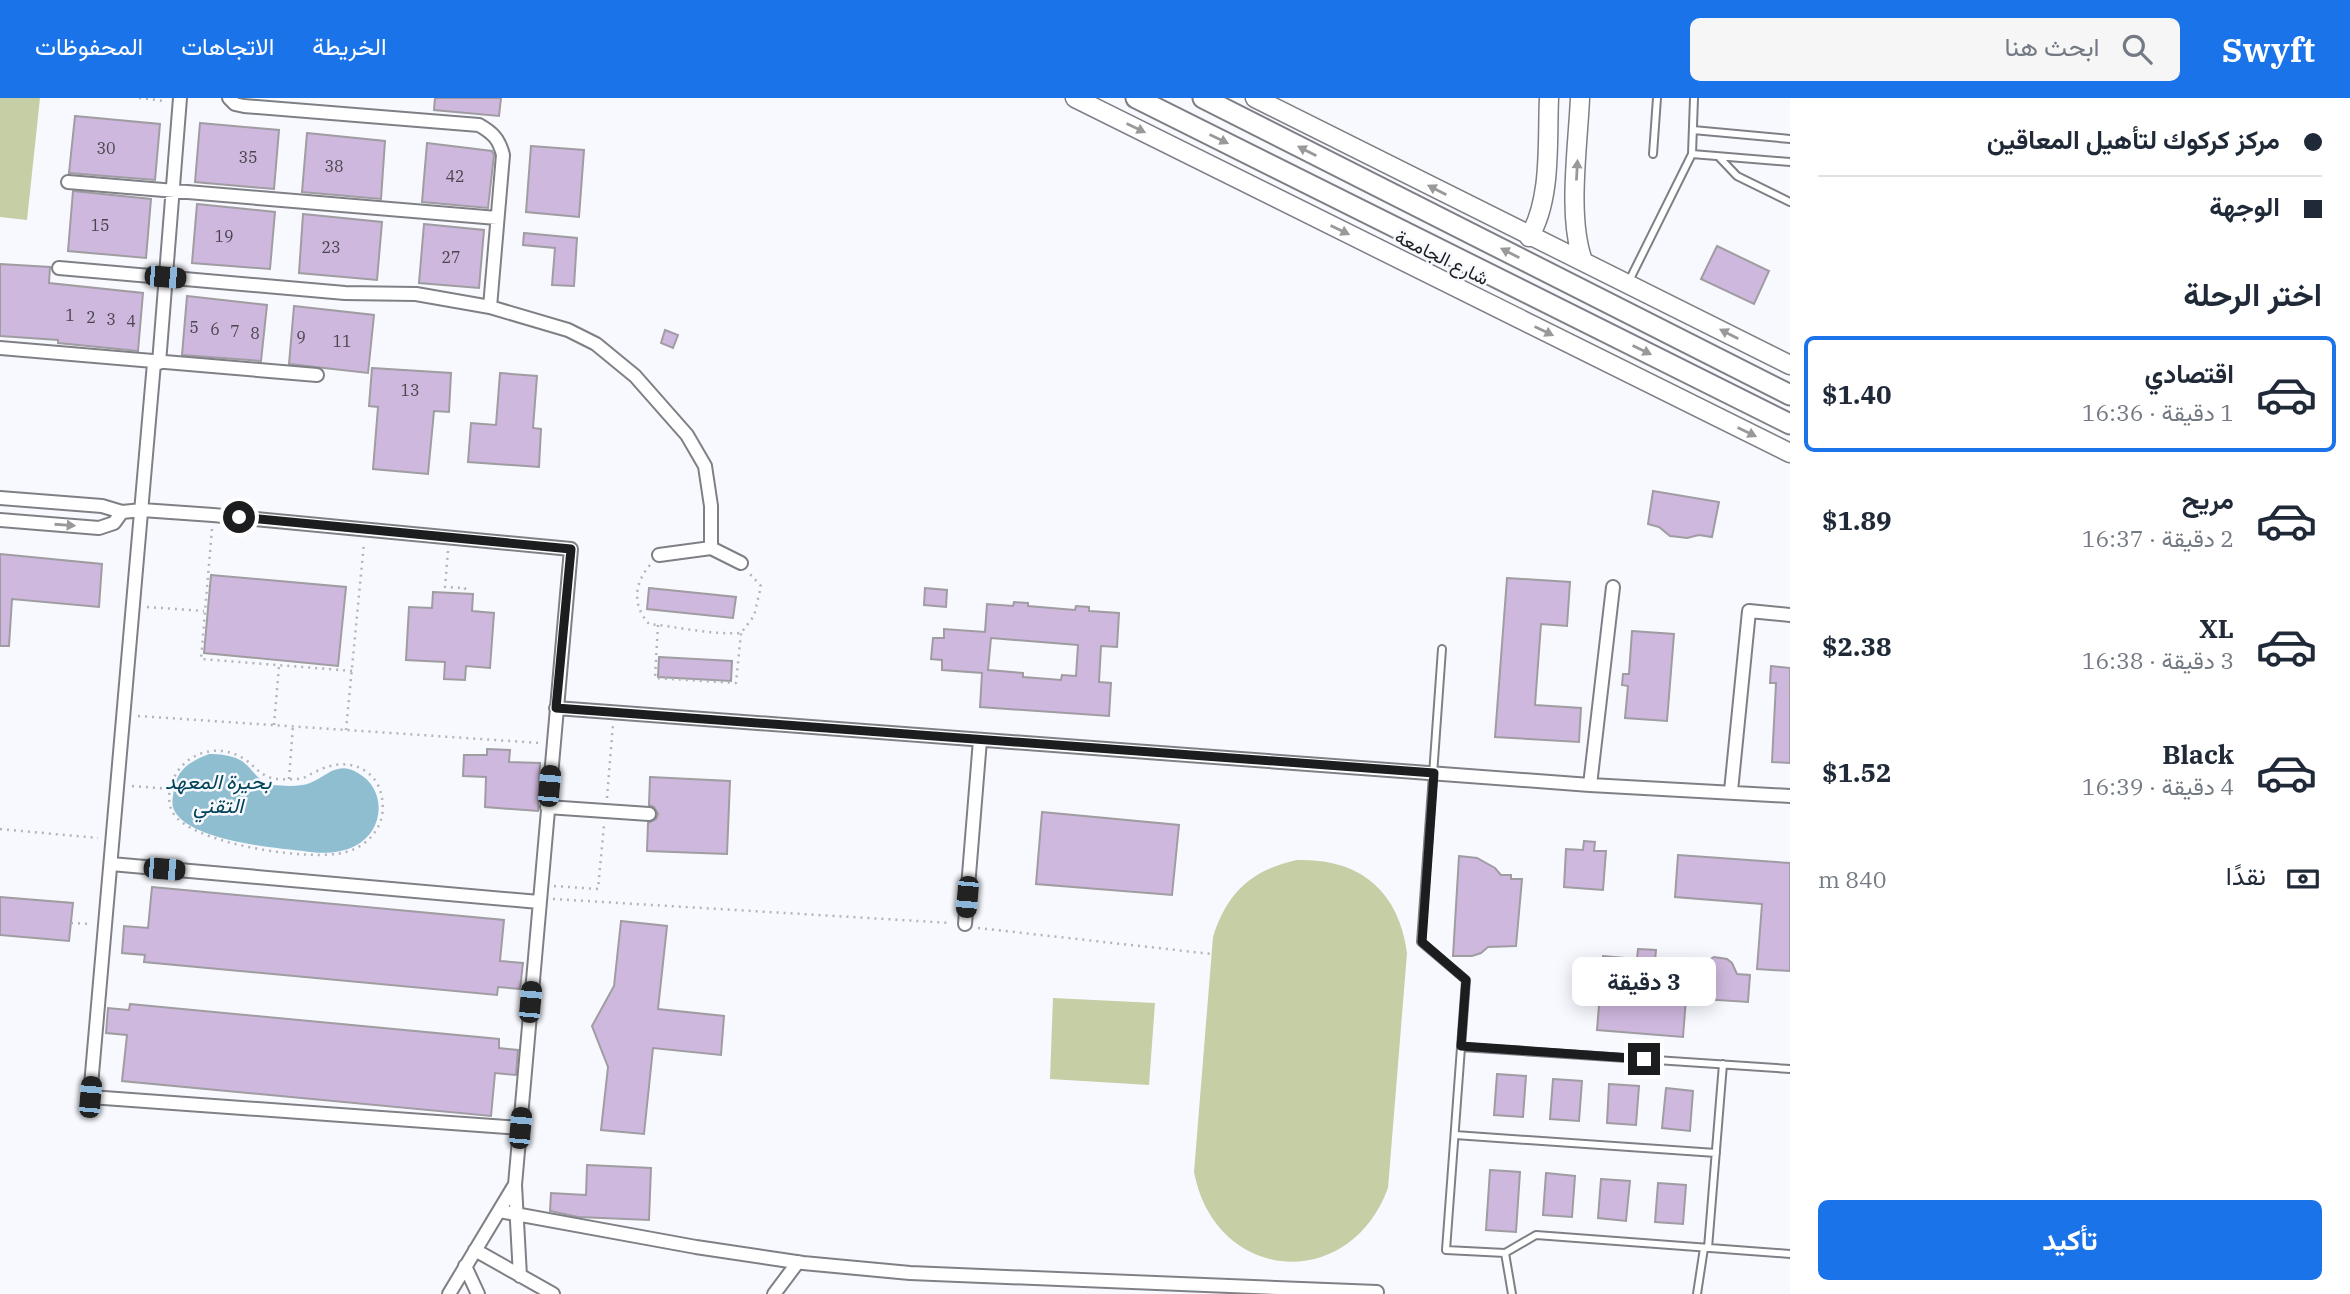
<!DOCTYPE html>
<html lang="ar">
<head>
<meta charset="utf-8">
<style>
  body { margin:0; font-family:"IBM Plex Serif",Vazirmatn,serif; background:#f6f6f7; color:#1f2937; direction:rtl; height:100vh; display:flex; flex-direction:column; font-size:26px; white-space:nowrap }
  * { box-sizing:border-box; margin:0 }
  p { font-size:23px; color:#747a83 }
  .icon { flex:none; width:38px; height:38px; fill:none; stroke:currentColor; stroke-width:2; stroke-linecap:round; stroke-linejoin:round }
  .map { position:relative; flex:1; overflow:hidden; direction:ltr }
  .details { display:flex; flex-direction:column; background:#fff; width:560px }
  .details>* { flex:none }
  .top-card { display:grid; align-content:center; height:154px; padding:0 28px; background:#fff }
  .end { position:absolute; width:32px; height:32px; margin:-16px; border:9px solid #1c1d1f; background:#fff; box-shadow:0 0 0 4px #fff }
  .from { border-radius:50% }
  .bubble { position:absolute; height:49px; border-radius:10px; background:#fff; box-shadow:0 4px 18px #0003; font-size:23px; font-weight:700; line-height:49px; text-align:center; direction:rtl }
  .car { position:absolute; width:21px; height:42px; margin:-21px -10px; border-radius:9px; box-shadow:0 0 5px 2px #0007; background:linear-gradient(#222 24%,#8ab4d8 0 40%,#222 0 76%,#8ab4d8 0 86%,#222 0) }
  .top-card b { display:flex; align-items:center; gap:24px; height:66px; font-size:26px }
  .top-card b+b { border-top:2px solid #e0e1e3 }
  .top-card i { width:18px; height:18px; background:#1f2937 }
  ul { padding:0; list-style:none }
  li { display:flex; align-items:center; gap:21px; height:116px; margin:0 14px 10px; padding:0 14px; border:4px solid transparent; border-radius:10px }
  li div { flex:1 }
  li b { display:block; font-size:26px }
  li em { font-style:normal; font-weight:700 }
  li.current { border-color:#1a73e8 }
  li>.icon { width:63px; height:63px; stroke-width:1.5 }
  h2 { padding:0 28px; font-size:32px; line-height:84px }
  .pay { display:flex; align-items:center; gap:18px; height:77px; padding:0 28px; font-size:26px }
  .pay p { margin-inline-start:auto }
  .primary-button { display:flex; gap:14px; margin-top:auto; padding:14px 28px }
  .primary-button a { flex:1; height:80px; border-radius:10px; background:#1a73e8; color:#fff; font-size:28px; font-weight:700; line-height:80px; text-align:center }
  header { display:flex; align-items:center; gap:42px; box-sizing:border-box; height:98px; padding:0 35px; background:#1a73e8; color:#fff }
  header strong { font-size:33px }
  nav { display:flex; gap:38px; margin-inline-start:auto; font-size:24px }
  .search { width:490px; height:63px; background:#f6f6f7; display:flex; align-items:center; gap:18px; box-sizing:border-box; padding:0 24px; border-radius:10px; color:#747a83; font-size:26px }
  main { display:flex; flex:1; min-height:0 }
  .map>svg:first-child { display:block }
  .green { fill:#c5cea5 }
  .water { fill:#8fbed1 }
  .building { fill:#cfb8dd; stroke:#9f9ca2; stroke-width:2; fill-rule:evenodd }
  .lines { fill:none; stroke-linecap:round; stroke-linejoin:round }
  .lane-casing { stroke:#7e8085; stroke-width:10 }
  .street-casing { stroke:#7e8085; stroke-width:16 }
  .secondary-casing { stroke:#7e8085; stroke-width:21 }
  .primary-casing { stroke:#7e8085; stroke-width:23 }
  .path { stroke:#b2b4b8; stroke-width:2.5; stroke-dasharray:2 5; stroke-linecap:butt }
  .lane { stroke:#fff; stroke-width:6 }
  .street { stroke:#fff; stroke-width:12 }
  .secondary { stroke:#fff; stroke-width:18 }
  .primary { stroke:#fff; stroke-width:19 }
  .oneway { fill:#99999a }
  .route { stroke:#1c1d1f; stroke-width:9 }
  .labels { text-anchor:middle; stroke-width:5; stroke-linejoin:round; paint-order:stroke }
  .number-label { font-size:16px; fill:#49444e }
  .street-label { font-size:19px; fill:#1c1d1f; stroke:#f7f9fe }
  .water-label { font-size:21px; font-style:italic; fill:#004459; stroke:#f7f9fe }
</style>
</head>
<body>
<header>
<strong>Swyft</strong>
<div class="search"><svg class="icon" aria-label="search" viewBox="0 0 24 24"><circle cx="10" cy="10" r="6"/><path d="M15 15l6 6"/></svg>ابحث هنا</div>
<nav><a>الخريطة</a><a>الاتجاهات</a><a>المحفوظات</a></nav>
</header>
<main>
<section class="details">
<div class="top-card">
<b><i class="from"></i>مركز كركوك لتأهيل المعاقين</b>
<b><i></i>الوجهة</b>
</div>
<h2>اختر الرحلة</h2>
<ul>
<li class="current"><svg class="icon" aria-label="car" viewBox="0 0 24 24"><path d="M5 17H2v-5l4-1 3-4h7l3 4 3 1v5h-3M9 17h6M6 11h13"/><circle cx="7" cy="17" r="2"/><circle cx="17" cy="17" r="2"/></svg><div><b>اقتصادي</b><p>1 دقيقة · 16:36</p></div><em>$1.40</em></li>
<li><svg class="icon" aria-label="car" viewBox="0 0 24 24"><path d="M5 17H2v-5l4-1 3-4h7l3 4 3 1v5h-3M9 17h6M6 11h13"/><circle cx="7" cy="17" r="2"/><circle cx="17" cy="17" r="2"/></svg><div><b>مريح</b><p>2 دقيقة · 16:37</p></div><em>$1.89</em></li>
<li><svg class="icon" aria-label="car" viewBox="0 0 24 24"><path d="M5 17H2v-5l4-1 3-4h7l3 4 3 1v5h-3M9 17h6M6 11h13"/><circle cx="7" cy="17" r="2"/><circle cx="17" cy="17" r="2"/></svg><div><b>XL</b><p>3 دقيقة · 16:38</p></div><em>$2.38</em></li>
<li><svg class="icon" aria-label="car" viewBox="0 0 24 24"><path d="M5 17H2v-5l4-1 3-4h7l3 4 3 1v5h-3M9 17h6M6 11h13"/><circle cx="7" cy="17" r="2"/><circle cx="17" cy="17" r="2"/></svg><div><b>Black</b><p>4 دقيقة · 16:39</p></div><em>$1.52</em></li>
</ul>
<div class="pay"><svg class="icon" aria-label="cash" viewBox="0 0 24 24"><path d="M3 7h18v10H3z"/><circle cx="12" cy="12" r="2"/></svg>نقدًا<p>840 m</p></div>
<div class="primary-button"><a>تأكيد</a></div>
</section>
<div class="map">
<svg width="1790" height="1196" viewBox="0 0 1790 1196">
  <rect width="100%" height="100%" fill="#f7f9fe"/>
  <!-- green -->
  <path class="green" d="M0 0H40L27 122 0 119Z
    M1297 762C1360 760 1399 793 1407 855L1388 1090C1349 1196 1215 1185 1194 1074L1213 839C1227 795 1251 772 1297 762Z
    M1053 900 1155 905 1149 987 1050 981Z"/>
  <!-- water -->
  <path class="water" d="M209 656C219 656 231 657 240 662 253 669 257 685 273 687 284 688 300 689 310 685 329 677 337 663 358 675 387 691 385 733 355 748 339 756 320 756 303 753 273 750 188 742 174 712 171 705 173 699 174 691 177 671 191 663 209 656Z"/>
  <!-- building -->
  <path class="building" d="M435 0H501L499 18 434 12Z
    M75 18 160 26 155 82 69 75Z
    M200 25 279 32 274 91 195 84Z
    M307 35 385 43 381 101 302 94Z
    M427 45 492 53 494 57 488 110 422 104Z
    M531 48 584 52 579 119 526 114Z
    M73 93 151 101 146 160 68 153Z
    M197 106 275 114 270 171 192 165Z
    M303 116 382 124 377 182 299 175Z
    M424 126 484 132 479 190 419 185Z
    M524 135 577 140 574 188 552 187 555 150 523 147Z
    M1717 148 1769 173 1754 206 1701 181Z
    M0 166 50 169 49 185 143 195 138 253 58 245V242L0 238Z
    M187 198 267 207 261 263 182 257Z
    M294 208 374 217 368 275 289 266Z
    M665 232 678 237 673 250 661 245Z
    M372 270 451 275 449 314 434 313 428 376 373 371 378 309 369 308Z
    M500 275 537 278 533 330 541 331 539 369 468 364 471 325 496 327Z
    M1653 393 1719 404 1712 439 1699 437 1687 440 1679 439 1670 438 1659 429 1648 426Z
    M0 456 102 466 99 509 12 501 9 548H0Z
    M211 477 346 489 338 568 204 555Z
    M1507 480 1570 484 1567 528 1541 526 1535 607 1581 610 1579 644 1495 639Z
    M649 490 736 499 733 520 647 511Z
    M925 490 947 492 946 509 924 507Z
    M433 494 473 496 472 513 494 515 490 570 466 568 465 582 444 581 445 564 406 562 409 509 432 510Z
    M1014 504 1028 505V508L1075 512 1076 508 1089 509V513L1119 515 1117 549 1101 548 1099 584 1111 585 1109 618 980 609 982 575 942 572V562L931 561 933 540H944V531L985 534 987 506 1013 508ZM991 540 1078 547 1076 578 1062 577 1061 582 1023 579V575L988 572Z
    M1632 533 1674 536 1667 623 1625 620 1628 588 1622 587 1623 576H1629Z
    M659 559 732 563 731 583 658 579Z
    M1771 568 1790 570V665L1772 664 1776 585H1770Z
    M487 651 510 652 509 664 540 665 538 713 485 709 486 679 463 678 464 657H487Z
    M650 679 730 683 727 756 647 753 648 725 656 721 658 716 654 709 649 707Z
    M1042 714 1179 727 1172 797 1036 786Z
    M1584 743 1595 744 1594 753H1606L1603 792 1564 789 1566 751 1583 752Z
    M1678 757 1790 765V873L1757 871 1762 806 1675 799Z
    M1459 758 1477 760 1495 770 1501 777H1511V781H1522L1516 848 1488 849 1481 855 1472 858H1453Z
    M152 789 504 822 500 863 523 865 520 891 498 889 497 897 144 864 145 857 122 855 124 828 148 830Z
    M0 799 73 805 69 843 0 837Z
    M621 823 667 828 658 911 724 918 721 957 653 950 644 1036 601 1032 608 969 592 928 614 888Z
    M1638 851 1656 852 1655 863 1702 866 1714 859 1727 861 1732 865 1737 876 1750 877 1748 904 1686 900 1683 939 1597 932 1603 858 1637 861Z
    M130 906 499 941V950L518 952 516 977 495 975 491 1018 122 983 127 937 106 935 108 910 129 912Z
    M1497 976 1526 978 1523 1019 1494 1017Z
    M1553 981 1582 983 1579 1023 1550 1021Z
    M1609 986 1639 988 1636 1027 1607 1025Z
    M1666 990 1693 993 1690 1033 1662 1030Z
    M587 1067 651 1070 649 1122 578 1119 550 1113 551 1095 586 1097Z
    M1490 1072 1520 1074 1516 1134 1486 1132Z
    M1546 1075 1575 1078 1572 1119 1543 1117Z
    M1601 1081 1630 1083 1626 1123 1598 1120Z
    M1658 1085 1686 1087 1683 1126 1655 1124Z"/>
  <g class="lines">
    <!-- lane casing -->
    <g class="lane-casing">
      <path id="lane" d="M1693 32 1790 41
        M1653 56 1657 0
        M1692 56 1790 64
        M1719 59 1737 78 1790 104
        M1629 183 1692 56 1694 0
        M1442 551 1421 844 1466 882 1446 1152 1505 1155 1536 1137 1790 1156
        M1461 949 1790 971
        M1455 1037 1716 1055
        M1708 1150 1723 966
        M1505 1155 1512 1196
        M1697 1196 1704 1150"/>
    </g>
    <!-- street casing -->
    <g class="street-casing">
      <path id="street" d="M229 0 235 6 244 8 479 27C493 35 499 41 503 57L490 209
        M68 84 497 120
        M59 170 345 195 416 196 490 209 568 232 596 246 635 278 687 337 705 368 711 408V450
        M0 250 317 277
        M154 265 90 999 520 1030
        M159 265 180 0
        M0 400 102 408 122 414 142 412 213 417 571 451 515 1087 520 1178
        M0 422 99 430 114 425 122 414
        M659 457 711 450 741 465
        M556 610 1590 687 1790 698
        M1590 687 1613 489
        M1731 693 1749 513 1790 517
        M547 709 649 716
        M111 766 539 804
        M965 826 980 642
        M499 1113 696 1149 803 1165 910 1175 1377 1194
        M475 1152 553 1196
        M465 1168 478 1196
        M449 1196 514 1088
        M774 1196 798 1164"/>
    </g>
    <!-- secondary casing -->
    <g class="secondary-casing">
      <path id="secondary" d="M1075 0 1790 355
        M1255 0 1790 267
        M1580 0C1578 48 1567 119 1583 163
        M1529 139C1552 102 1547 43 1549 0"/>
    </g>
    <!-- primary casing -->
    <g class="primary-casing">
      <path id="primary" d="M1136 0 1790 326
        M1203 0 1790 297"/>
    </g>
    <!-- path -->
    <path class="path" d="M139 0 165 3
      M212 431 201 561 353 573
      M448 453 445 489 465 490V496
      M650 467C633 487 633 508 649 526 679 529 712 537 741 535L754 518 761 488 749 475
      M147 509 204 513
      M658 527 655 580 736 585 741 535
      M138 618 540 645
      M274 627 279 568
      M346 632 364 445
      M289 681 293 628
      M132 688 170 691C168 702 169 712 177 720 203 747 311 764 346 754 364 749 378 736 382 718 384 706 382 692 375 682 360 663 337 663 317 673 312 675 308 678 303 680 294 682 285 681 276 681 260 679 254 666 241 659 212 643 177 659 170 691
      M607 700 613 626
      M0 731 98 740
      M554 788 598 791 604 727
      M553 801 951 825
      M71 825 92 826
      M978 830 1212 856"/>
    <!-- lane -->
    <use href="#lane" class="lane"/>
    <!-- street -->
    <use href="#street" class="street"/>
    <!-- secondary -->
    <use href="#secondary" class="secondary"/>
    <!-- primary -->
    <use href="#primary" class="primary"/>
  </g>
  <!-- one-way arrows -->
  <defs><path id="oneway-solid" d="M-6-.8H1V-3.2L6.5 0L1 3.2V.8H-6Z" transform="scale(1.75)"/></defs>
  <g class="oneway">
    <use href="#oneway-solid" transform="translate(1136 30) rotate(26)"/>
    <use href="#oneway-solid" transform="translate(1219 41) rotate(26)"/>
    <use href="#oneway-solid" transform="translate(1307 53) rotate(-153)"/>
    <use href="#oneway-solid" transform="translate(1577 72) rotate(-87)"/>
    <use href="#oneway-solid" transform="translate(1437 92) rotate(-153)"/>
    <use href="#oneway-solid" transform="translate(1340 132) rotate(26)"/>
    <use href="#oneway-solid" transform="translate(1510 155) rotate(-153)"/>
    <use href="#oneway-solid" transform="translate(1544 233) rotate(26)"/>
    <use href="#oneway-solid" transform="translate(1729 236) rotate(-153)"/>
    <use href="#oneway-solid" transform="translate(1642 252) rotate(26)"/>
    <use href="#oneway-solid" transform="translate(1747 334) rotate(26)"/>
    <use href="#oneway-solid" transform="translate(65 427) rotate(4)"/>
  </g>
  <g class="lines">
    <!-- route -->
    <path class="route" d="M239 419 571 451 556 610 1434 675 1422 844 1466 882 1461 948 1644 961"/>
  </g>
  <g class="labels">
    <!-- number labels -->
    <g class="number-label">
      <text x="106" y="56">30</text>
      <text x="248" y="65">35</text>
      <text x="334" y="74">38</text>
      <text x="455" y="84">42</text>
      <text x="100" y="133">15</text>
      <text x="224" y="144">19</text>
      <text x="331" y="155">23</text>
      <text x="451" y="165">27</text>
      <text x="70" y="223">1</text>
      <text x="91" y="225">2</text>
      <text x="111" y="227">3</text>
      <text x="131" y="229">4</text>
      <text x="194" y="235">5</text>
      <text x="215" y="237">6</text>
      <text x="235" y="239">7</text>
      <text x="255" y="241">8</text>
      <text x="301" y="245">9</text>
      <text x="342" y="249">11</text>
      <text x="410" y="298">13</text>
    </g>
    <!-- street labels -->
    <g class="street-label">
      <text transform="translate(1442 159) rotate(26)" y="7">شارع الجامعة</text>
    </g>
    <!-- water labels -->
    <g class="water-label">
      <text x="218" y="691">بحيرة المعهد<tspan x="218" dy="24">التقني</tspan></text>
    </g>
  </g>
</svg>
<i class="end from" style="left:239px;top:419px"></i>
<i class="end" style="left:1644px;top:961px"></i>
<div class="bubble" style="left:1572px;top:859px;width:144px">3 دقيقة</div>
<i class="car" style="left:165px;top:179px;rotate:95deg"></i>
<i class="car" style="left:549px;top:688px;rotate:5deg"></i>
<i class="car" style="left:164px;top:771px;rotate:95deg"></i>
<i class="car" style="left:967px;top:799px;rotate:185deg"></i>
<i class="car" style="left:530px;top:904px;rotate:5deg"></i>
<i class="car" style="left:90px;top:999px;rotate:5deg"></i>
<i class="car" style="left:520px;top:1030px;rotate:5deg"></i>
</div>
</main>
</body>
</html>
